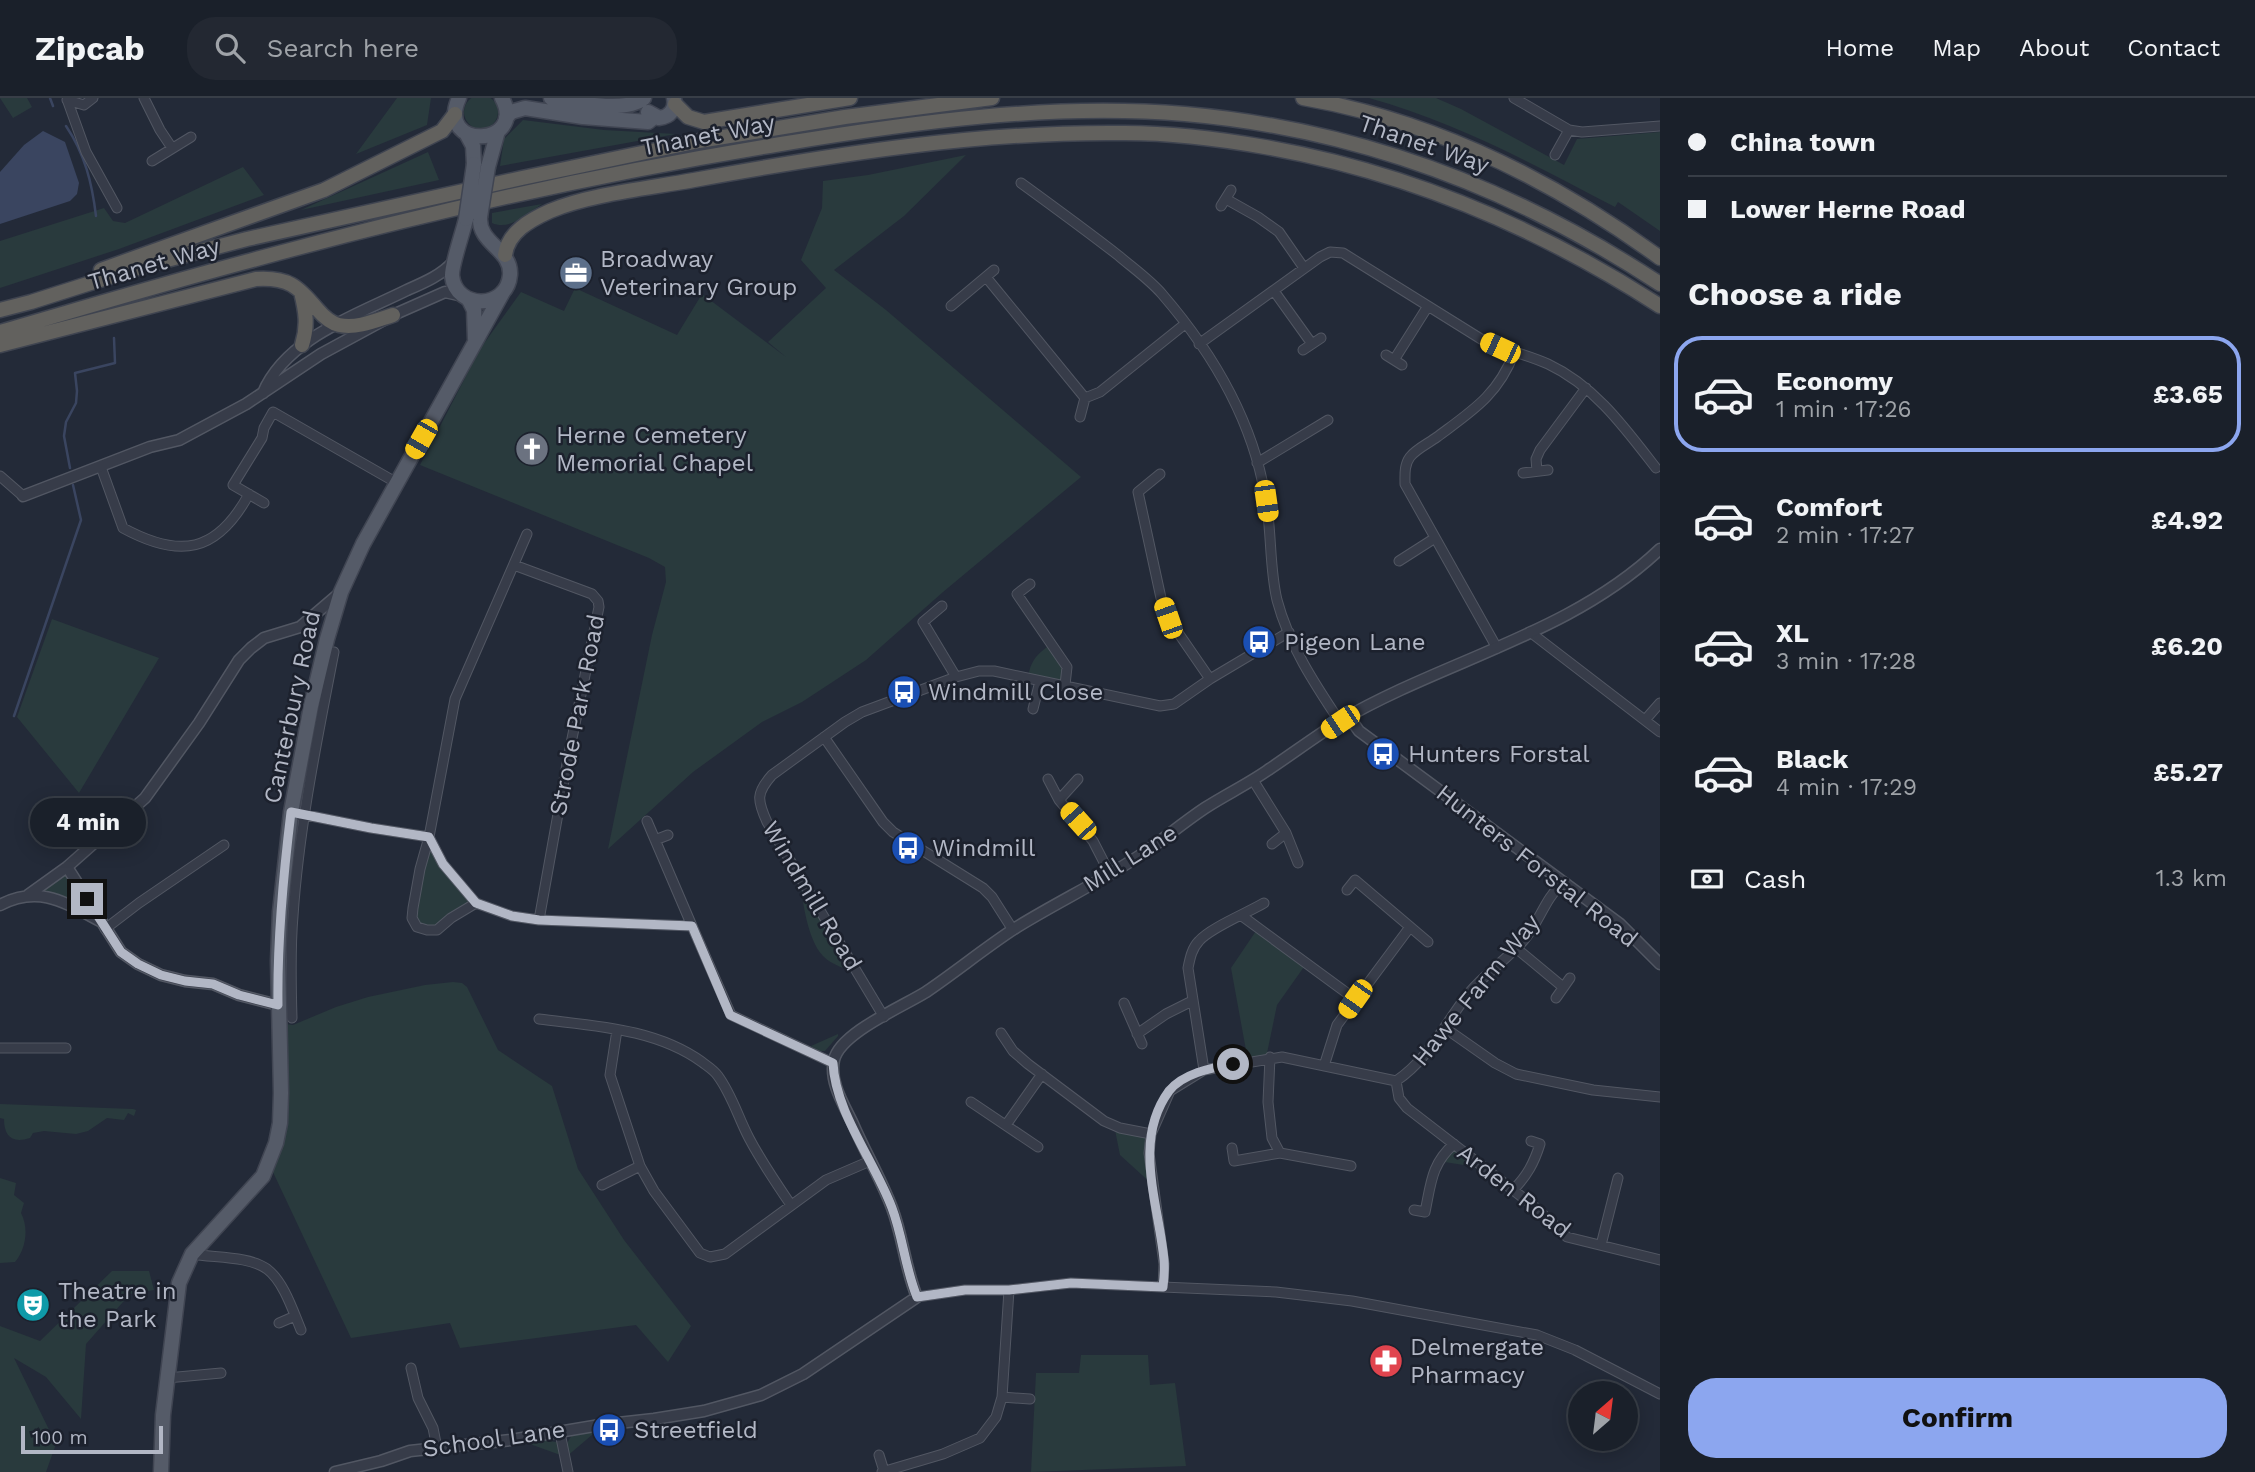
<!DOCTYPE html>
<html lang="en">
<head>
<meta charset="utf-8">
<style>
  body { margin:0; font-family:"Work Sans",sans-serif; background:#232832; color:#f1f3f6; height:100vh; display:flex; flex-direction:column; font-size:26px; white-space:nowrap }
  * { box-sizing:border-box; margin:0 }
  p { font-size:23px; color:#9fa3a8 }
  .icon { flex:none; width:38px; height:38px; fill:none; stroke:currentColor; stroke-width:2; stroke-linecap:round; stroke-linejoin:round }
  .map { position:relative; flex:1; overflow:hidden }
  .drawer { display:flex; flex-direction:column; background:#1a202a; width:595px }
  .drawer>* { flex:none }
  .banner { display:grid; align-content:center; height:154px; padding:0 28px; background:#1a202a }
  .needle { width:46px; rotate:28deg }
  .tools { position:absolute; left:1568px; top:1283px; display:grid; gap:14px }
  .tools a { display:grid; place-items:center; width:70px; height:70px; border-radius:50%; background:#1a202a; box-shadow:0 4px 18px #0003,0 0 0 2px #383e47; font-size:35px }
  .scale { position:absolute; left:21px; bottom:18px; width:142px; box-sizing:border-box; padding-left:7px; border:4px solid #b2b7c5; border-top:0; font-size:19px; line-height:24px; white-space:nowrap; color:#b2b7c5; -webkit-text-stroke:5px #1c212d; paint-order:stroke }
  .end { position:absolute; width:32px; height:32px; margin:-16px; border:9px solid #b2b7c5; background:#111; box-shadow:0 0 0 4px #111 }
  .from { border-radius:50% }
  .bubble { position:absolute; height:49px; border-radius:24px; background:#1a202a; box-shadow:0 4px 18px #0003,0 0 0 2px #383e47; font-size:23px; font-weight:700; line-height:49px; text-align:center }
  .car { position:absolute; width:21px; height:42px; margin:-21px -10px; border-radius:9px; box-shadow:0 0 5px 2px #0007; background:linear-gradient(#f5c518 24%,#345 0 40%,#f5c518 0 76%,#345 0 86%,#f5c518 0) }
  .banner b { display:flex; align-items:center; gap:24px; height:66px; font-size:26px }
  .banner b+b { border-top:2px solid #383e47 }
  .banner i { width:18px; height:18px; background:#f1f3f6 }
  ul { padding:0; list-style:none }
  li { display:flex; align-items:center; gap:21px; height:116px; margin:0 14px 10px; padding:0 14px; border:4px solid transparent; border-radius:28px }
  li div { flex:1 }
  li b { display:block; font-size:26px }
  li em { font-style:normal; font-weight:700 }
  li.on { border-color:#8ca6ef }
  li>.icon { width:63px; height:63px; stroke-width:1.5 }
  h2 { padding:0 28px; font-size:32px; line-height:84px }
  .pay { display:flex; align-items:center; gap:18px; height:77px; padding:0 28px; font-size:26px }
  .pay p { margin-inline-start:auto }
  .primary-button { display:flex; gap:14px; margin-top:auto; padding:14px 28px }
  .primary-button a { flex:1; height:80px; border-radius:28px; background:#8ca6ef; color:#111; font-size:28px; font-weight:700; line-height:80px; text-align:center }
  header { display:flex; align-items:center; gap:42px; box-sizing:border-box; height:98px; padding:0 35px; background:#1a202a; border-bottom:2px solid #383e47 }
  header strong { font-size:33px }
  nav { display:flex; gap:38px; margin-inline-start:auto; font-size:24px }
  .search { width:490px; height:63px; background:#232832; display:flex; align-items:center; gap:18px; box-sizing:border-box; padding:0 24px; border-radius:28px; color:#9fa3a8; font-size:26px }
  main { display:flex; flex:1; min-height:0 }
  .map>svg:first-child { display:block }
  .green { fill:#293a3d }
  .water { fill:#3a4560 }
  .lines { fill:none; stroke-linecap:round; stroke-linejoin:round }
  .stream { stroke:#3a4560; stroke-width:2.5 }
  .minor-casing { stroke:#525763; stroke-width:11 }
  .tertiary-casing { stroke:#525763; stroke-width:13 }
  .primary-casing { stroke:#404552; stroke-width:17 }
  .trunk-casing { stroke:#3f4450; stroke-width:17 }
  .minor { stroke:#373c49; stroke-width:9 }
  .tertiary { stroke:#373c49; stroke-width:10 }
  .primary { stroke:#555b68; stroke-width:14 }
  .trunk { stroke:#62615e; stroke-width:14 }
  .primary-bridge-casing { stroke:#404552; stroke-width:17; stroke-linecap:butt }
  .primary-bridge { stroke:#555b68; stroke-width:14 }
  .route { stroke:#b2b7c5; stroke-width:9 }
  .labels { text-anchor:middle; stroke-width:5; stroke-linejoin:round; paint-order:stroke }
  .street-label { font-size:24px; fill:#b2b7c5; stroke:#1c212d }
  .poi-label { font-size:24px; fill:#b2b7c5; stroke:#1c212d; text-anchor:start }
</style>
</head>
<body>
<header>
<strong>Zipcab</strong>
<div class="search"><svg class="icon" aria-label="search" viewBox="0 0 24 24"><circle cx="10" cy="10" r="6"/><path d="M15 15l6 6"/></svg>Search here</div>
<nav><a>Home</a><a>Map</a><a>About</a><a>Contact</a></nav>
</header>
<main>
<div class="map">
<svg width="1660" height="1374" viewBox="0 0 1660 1374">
  <rect width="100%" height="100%" fill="#232a38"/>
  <!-- green -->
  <path class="green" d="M464 14a17 17 0 1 1 34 0a17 17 0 1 1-34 0Z
    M0 0H27L32 9 13 20Z
    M397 0H431L427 27 356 56Z
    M1369 0H1436L1461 11 1564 67 1577 41 1660 34V133L1618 104 1615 109C1535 67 1456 24 1369 0Z
    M523 22 604 32 676 36 500 68 504 41Z
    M428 54 439 82 301 112Z
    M966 57 904 118 834 172 886 212 1081 379 943 494 866 562 802 604 762 624 693 674 608 751 652 537 666 484 665 469 649 460 420 367 480 251 521 194 564 213 575 190 677 237 702 196 786 259 768 244 826 190 801 162 822 110 823 83 868 77Z
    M243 69 264 97 119 151 0 190V143L104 110 113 123 125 125Z
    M542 106C527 116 510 133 492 125V115Z
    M52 521 159 560 79 695 17 619Z
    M1051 546 1067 569 1065 587 1028 581C1030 563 1037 556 1051 546Z
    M429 739 476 805 437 832 417 829 413 809Z
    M67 769 100 823 28 797Z
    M800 778 858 875C846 871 832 867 823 858 807 841 802 801 800 778Z
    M1258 830 1306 866 1277 907 1266 960 1248 963 1231 870Z
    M453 884 462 885 467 889 498 952 552 988 578 1071 624 1142 691 1228 668 1264 636 1227 460 1250 450 1225 351 1240 272 1072 278 925 293 927 336 909 368 899 425 887Z
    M838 936V938L825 953H818L811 948Z
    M0 1006 133 1011 136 1012 134 1018 128 1015 124 1022 107 1020 88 1033 76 1036 44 1033 33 1035 30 1040C12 1046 4 1038 4 1021L0 1020Z
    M1114 1027 1151 1036 1153 1087 1120 1057Z
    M1454 1046 1483 1070 1438 1063Z
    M0 1080 16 1085 14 1097 24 1105 21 1115C29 1130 26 1151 15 1164L0 1165Z
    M112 1173H149L154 1192 130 1196 86 1246 81 1321 46 1279 14 1260 56 1346 46 1374H0V1228L40 1243Z
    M1081 1257H1148L1150 1287 1175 1285 1186 1368 1031 1374 1036 1275H1079Z
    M573 1331H599L566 1359 527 1345 526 1339C541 1340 553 1345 567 1345L572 1337Z"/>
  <!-- water -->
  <path class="water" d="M43 33 65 44 79 85 77 96 70 103 0 126V74L24 47Z"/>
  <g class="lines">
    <!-- stream -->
    <path class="stream" d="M50 0 53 8
      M66 28C85 56 92 85 96 118
      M70 370 64 338 66 324 76 305 77 293 75 275 115 265 114 240
      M14 618 81 422 73 387"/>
    <!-- minor casing -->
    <g class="minor-casing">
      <path id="minor" d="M144 0 160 32 172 50
        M1514 0 1569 32 1582 34 1660 28
        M67 2 84 7 93 0
        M68 4 86 54 117 110
        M1555 57 1569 32
        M152 63 191 39
        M1021 85C1054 109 1087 133 1119 158 1133 170 1150 182 1162 196 1212 254 1252 321 1265 397 1272 431 1269 468 1277 502 1289 547 1314 585 1340 624
        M1226 101 1258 119 1279 134 1304 170
        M1221 108 1231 92
        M986 179 1085 300 1100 294 1185 226
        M1274 193 1312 246
        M951 208 994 172
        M1199 246 1320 159 1330 154 1343 155 1481 241C1503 252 1526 256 1548 266 1595 288 1625 330 1656 370
        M1303 252 1321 240
        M1386 257 1402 267
        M1394 262 1428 208
        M1080 319 1085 300
        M1257 365 1328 322
        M101 369 123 430C180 461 217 455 249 396
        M1537 373 1536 361 1540 352 1586 290
        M1523 375 1548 372
        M1160 376 1138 394 1161 500 1168 520 1210 581
        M0 378 23 398
        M264 405 233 387 262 340 264 330 273 314 397 385
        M1399 463 1435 440
        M514 467 592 496 598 503 599 509 568 660 539 822
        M1030 486 1017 496 1067 569 1065 587
        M942 508 923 524 956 579
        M1530 534 1660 634
        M1497 550 1405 386C1405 377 1404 367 1410 359 1416 351 1429 345 1437 339 1472 313 1498 297 1514 255
        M1033 611 1040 583
        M1645 622 1660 605
        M824 639 883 724 893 734 983 790 992 799 1013 832
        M1048 681 1059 702 1093 743 1110 776
        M1253 682 1286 735 1298 765
        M1059 702 1078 681
        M291 714 371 730 429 739 443 766 476 805 512 818 539 822 692 828 731 917 833 965
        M647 723 692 828
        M655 742 668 737
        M1272 746 1286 735
        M1347 792 1355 782 1428 844
        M476 805 451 820 437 832H427L417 829 412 820 413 810 420 771 429 739 455 601 527 436
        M1242 818 1355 901
        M105 831 139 805 224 747
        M1516 850 1563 889
        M1556 900 1570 880
        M1124 905 1142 946
        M884 919 767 724C757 702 756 695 772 677L845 624 862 614 956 579 979 573H994L1160 608 1174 606 1210 581 1289 534
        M292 920C291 886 290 852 293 818 299 729 317 642 334 554
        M539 921C593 928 655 930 702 964 707 968 714 972 718 978 732 997 738 1019 749 1040 761 1063 776 1085 791 1107
        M1445 930 1495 965 1516 976 1593 992 1660 999
        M617 932 610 977 640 1068 654 1093 700 1155 710 1159 725 1156 826 1082 870 1063
        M1001 935 1013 953 1028 966 1104 1023 1120 1030 1151 1036
        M1137 936 1166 916 1192 903
        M0 950H66
        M1270 959 1268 1004 1272 1040 1280 1055 1351 1068
        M1324 968 1337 927 1410 829
        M1204 972 1188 870C1190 860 1192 850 1199 843 1210 830 1247 815 1264 805
        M1396 983 1399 1000 1407 1010 1535 1109 1567 1139 1660 1162
        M971 1004 1038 1049
        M1006 1027 1042 976
        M1232 1050 1234 1063 1280 1055
        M602 1087 640 1068
        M1513 1092C1527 1078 1534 1065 1540 1046L1531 1043
        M1414 1112 1425 1114C1431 1086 1431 1066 1454 1046
        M1601 1147 1618 1080
        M192 1156C214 1160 249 1158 267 1171 284 1184 293 1213 301 1232
        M1163 1189 1164 1166 1149 1055 1151 1036 1170 993 1204 972 1282 959 1396 983C1429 961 1445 925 1469 895 1485 876 1507 861 1524 842 1540 823 1544 802 1563 784
        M917 1199 965 1192H1009L1071 1185 1276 1194 1352 1203 1537 1237 1575 1252 1660 1296
        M279 1225 295 1218
        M411 1270 418 1300 433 1330 437 1350
        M167 1280 221 1275
        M1002 1299 1030 1301
        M560 1335 568 1374
        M879 1357 884 1373
        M882 1374 943 1356 980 1340 996 1319 1002 1299 1009 1192"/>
    </g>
    <!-- tertiary casing -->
    <g class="tertiary-casing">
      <path id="tertiary" d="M263 295C286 240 357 217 407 192 423 185 442 177 453 164
        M23 398 150 349 179 342 246 306 321 256 393 217 445 194 463 198
        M1349 619 1359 633 1620 826 1660 866
        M67 769 121 854 138 866 161 877 185 883 213 886 239 897 278 907
        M28 797 67 769 145 700 199 625 239 562 251 550 264 540 300 529 341 494
        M0 807C39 787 64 804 100 823
        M335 1374 381 1363 410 1353 511 1342 600 1327 654 1321 704 1313 761 1297 803 1276 917 1199C905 1170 903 1139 892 1110 881 1081 865 1054 853 1026 844 1007 829 984 834 962 840 935 902 909 926 894 957 873 986 849 1017 829 1059 803 1104 782 1145 754 1165 740 1184 724 1205 710 1225 697 1248 686 1268 672 1292 656 1316 638 1340 623 1444 562 1571 536 1660 451"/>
    </g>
    <!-- primary casing -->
    <g class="primary-casing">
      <path id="primary" d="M459 0C435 53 528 49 502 0
        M551 0C575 4 624 16 644 0
        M648 14 659 20C670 19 676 11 674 0
        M506 20 511 14 525 10 583 19 648 24 654 19
        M466 35 473 48 474 66
        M488 69 498 33
        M466 121C463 134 451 168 452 178 456 212 507 212 510 177 512 151 478 146 480 119
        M469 202 474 212 475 241
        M161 1374 163 1317 179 1185 192 1156 263 1078 276 1045 280 1025 281 995 278 863 280 814 291 714 311 608 327 541 341 494 363 446 503 194"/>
    </g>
    <!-- trunk casing -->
    <g class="trunk-casing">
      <path id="trunk" d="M1303 0C1435 23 1553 82 1660 160
        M675 6 688 19 704 24 850 0
        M505 157C508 134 530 122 550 113 590 96 651 90 694 82 836 56 981 33 1125 35 1172 35 1220 41 1265 49 1408 74 1539 130 1660 208
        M101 172 324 92 442 33 455 16
        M301 194C306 214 308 228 302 247
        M0 212 31 204 144 168 247 141 522 80 699 43 845 19 992 0
        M0 234C83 210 166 185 249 163 424 115 602 75 781 46 914 24 1049 5 1185 16 1357 31 1516 91 1660 186
        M0 247 256 181C288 179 298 188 317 211 323 218 330 225 339 227 357 231 377 222 393 217"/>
    </g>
    <!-- minor -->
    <use href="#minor" class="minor"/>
    <!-- tertiary -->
    <use href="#tertiary" class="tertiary"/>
    <!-- primary -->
    <use href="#primary" class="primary"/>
    <!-- trunk -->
    <use href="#trunk" class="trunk"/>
    <!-- primary-bridge casing -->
    <g class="primary-bridge-casing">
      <path id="primary-bridge" d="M480 119 488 69
        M466 121 474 66"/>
    </g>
    <!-- primary-bridge -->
    <use href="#primary-bridge" class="primary-bridge"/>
  </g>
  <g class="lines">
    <!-- route -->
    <path class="route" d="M87 801 121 854 138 866 161 877 185 883 213 886 239 897 278 907C277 842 283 779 291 714L371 730 429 739 443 766 476 805 512 818 539 822 692 828 730 917 833 965C835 1014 875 1064 892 1110 903 1139 905 1170 917 1199L965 1192H1009L1071 1185 1163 1189C1164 1180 1165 1171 1164 1162 1159 1107 1132 1043 1169 993 1183 975 1212 970 1233 966"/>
  </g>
  <!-- icons -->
  <defs>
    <g id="office-disc" transform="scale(1.75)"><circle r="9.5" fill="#5c6f8a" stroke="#1c212d"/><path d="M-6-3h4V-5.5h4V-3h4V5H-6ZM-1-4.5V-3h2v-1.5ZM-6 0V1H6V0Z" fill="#fff"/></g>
    <g id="church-disc" transform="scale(1.75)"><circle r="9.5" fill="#6b7280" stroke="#1c212d"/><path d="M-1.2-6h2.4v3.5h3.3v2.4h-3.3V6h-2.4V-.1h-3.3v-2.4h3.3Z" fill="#fff"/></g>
    <g id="bus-disc" transform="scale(1.75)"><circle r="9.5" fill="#1a4fb4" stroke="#1c212d"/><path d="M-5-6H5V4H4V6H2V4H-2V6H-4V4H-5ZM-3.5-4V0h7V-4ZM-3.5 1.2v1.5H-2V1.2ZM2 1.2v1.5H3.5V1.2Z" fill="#fff"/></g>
    <g id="theatre-disc" transform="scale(1.75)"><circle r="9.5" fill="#0f9aa8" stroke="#1c212d"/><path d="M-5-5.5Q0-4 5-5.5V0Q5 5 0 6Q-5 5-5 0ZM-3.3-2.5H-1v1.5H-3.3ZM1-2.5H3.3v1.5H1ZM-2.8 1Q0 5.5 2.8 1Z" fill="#fff"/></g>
    <g id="pharmacy-disc" transform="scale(1.75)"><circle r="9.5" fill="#e0444e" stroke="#1c212d"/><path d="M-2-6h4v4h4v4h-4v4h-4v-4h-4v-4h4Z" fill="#fff"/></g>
  </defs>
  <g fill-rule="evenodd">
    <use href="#office-disc" x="576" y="175"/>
    <use href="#church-disc" x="532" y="351"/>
    <use href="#bus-disc" x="1259" y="544"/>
    <use href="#bus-disc" x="904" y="594"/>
    <use href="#bus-disc" x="1383" y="656"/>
    <use href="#bus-disc" x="908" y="750"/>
    <use href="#theatre-disc" x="33" y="1207"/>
    <use href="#pharmacy-disc" x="1386" y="1263"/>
    <use href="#bus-disc" x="609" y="1332"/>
  </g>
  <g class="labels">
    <!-- street labels -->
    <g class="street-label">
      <text transform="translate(708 37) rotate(-11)" y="8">Thanet Way</text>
      <text transform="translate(1424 46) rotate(19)" y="8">Thanet Way</text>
      <text transform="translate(154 166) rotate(-16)" y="8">Thanet Way</text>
      <text transform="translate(292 609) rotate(-78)" y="8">Canterbury Road</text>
      <text transform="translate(577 617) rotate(-79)" y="8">Strode Park Road</text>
      <text transform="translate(1130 760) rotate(-32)" y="8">Mill Lane</text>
      <text transform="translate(1537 768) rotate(38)" y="8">Hunters Forstal Road</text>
      <text transform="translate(812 798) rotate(59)" y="8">Windmill Road</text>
      <text transform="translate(1476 892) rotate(-51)" y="8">Hawe Farm Way</text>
      <text transform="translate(1514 1093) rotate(38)" y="8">Arden Road</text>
      <text transform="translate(494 1341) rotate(-8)" y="8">School Lane</text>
    </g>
    <!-- poi labels -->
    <g class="poi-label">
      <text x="600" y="169">Broadway<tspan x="600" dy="28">Veterinary Group</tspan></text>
      <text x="556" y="345">Herne Cemetery<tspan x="556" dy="28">Memorial Chapel</tspan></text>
      <text x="1284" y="552">Pigeon Lane</text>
      <text x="928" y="602">Windmill Close</text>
      <text x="1408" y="664">Hunters Forstal</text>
      <text x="932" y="758">Windmill</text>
      <text x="58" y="1201">Theatre in<tspan x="58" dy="28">the Park</tspan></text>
      <text x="1410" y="1257">Delmergate<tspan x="1410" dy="28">Pharmacy</tspan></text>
      <text x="634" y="1340">Streetfield</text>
    </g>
  </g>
</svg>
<div class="tools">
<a><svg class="needle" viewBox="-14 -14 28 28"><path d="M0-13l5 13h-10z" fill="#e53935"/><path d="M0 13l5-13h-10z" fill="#9fa3a8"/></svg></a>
</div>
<div class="scale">100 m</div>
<i class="end from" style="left:1233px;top:966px"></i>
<i class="end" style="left:87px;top:801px"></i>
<div class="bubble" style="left:30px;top:700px;width:116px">4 min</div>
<i class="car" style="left:1500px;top:250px;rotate:295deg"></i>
<i class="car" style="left:421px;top:341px;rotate:210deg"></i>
<i class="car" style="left:1266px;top:403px;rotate:172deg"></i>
<i class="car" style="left:1168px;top:520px;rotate:341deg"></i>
<i class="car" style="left:1340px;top:624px;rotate:236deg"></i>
<i class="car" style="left:1078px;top:723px;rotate:318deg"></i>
<i class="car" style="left:1355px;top:901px;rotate:215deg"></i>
</div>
<section class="drawer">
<div class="banner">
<b><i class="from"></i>China town</b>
<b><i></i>Lower Herne Road</b>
</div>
<h2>Choose a ride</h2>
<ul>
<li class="on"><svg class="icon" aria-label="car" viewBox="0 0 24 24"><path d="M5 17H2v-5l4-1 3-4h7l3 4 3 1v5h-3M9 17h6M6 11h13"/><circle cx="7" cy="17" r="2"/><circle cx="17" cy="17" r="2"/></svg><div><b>Economy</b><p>1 min · 17:26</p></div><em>£3.65</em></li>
<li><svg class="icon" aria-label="car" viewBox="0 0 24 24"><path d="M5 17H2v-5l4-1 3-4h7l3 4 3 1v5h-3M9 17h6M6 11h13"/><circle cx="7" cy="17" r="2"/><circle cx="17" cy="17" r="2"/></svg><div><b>Comfort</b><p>2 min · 17:27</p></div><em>£4.92</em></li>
<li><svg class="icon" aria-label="car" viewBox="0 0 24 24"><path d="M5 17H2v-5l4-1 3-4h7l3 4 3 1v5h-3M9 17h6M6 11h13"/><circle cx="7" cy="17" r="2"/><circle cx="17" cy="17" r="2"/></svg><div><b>XL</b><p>3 min · 17:28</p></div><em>£6.20</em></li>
<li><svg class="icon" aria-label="car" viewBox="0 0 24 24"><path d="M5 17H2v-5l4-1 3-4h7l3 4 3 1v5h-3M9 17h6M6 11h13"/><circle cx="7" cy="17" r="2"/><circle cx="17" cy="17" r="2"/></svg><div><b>Black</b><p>4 min · 17:29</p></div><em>£5.27</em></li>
</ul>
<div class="pay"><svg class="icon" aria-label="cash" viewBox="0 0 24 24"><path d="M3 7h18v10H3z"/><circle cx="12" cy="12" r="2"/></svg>Cash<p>1.3 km</p></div>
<div class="primary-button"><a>Confirm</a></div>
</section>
</main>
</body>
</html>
